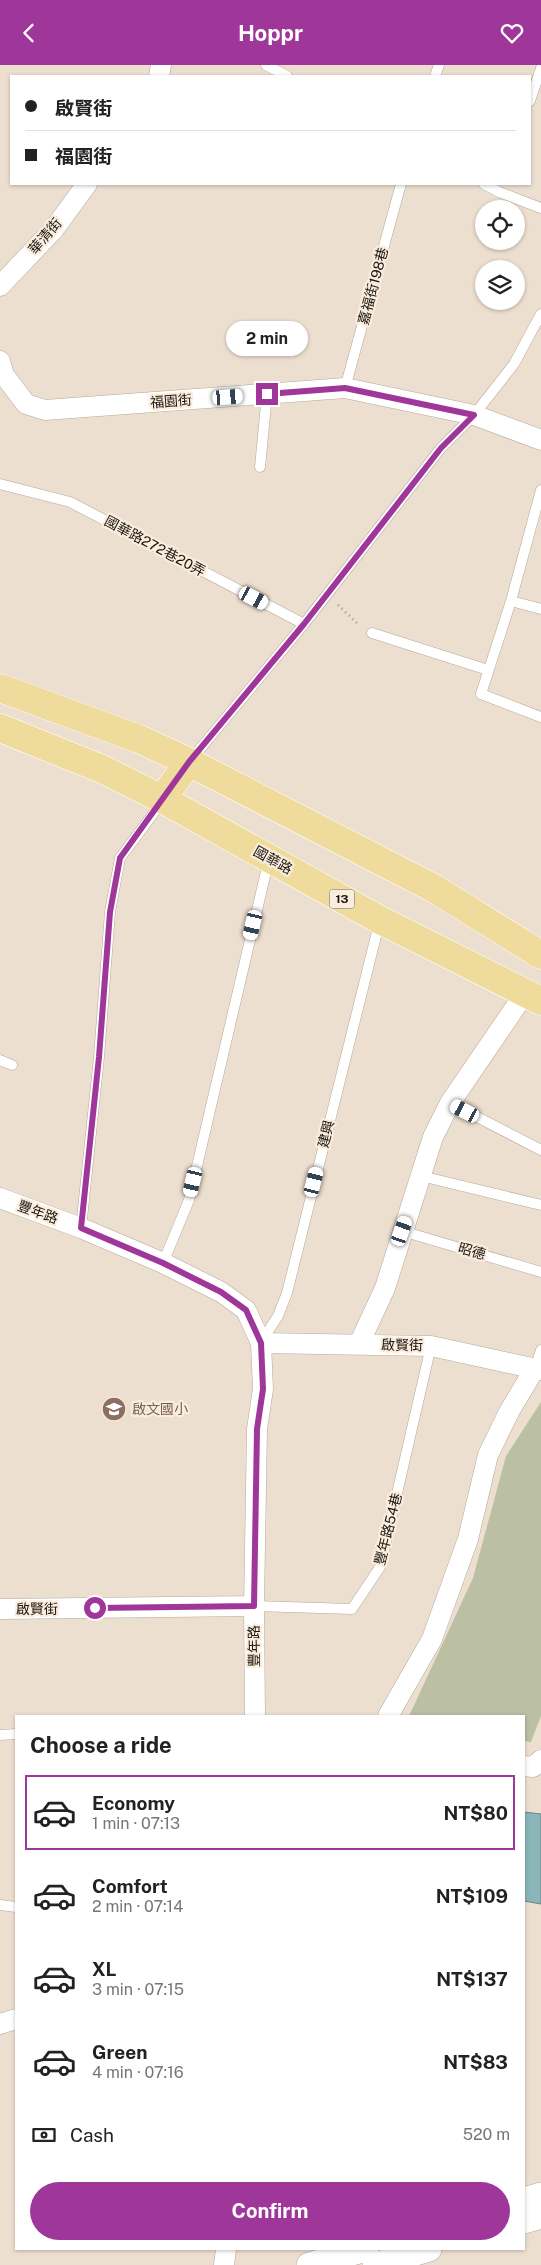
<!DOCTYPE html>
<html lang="en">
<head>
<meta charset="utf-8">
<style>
  body { margin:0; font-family:"Public Sans","Noto Sans TC",sans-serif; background:#f6f6f6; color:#222; height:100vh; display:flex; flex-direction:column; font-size:19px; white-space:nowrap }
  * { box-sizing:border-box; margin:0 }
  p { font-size:16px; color:#767676 }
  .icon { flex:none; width:28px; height:28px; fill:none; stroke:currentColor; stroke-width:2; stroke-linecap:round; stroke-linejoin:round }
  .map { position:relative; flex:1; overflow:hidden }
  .details { position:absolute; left:15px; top:1650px; width:510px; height:535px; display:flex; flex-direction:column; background:#fff; border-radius:0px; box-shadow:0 1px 4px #0004 }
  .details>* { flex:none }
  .banner { position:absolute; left:10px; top:10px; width:521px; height:110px; border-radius:0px; box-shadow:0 1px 4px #0004; display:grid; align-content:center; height:110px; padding:0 15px; background:#fff }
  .buttons { position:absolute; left:475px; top:135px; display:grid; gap:10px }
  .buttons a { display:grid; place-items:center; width:50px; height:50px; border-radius:50%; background:#fff; box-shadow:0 1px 4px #0004; font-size:25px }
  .end { position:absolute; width:22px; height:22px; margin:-11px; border:6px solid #9f379a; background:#fff; box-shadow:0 0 0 2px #fff }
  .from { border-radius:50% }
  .bubble { position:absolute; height:35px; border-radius:18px; background:#fff; box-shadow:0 1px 4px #0004; font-size:16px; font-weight:700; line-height:35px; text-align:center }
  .car { position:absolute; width:15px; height:30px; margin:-15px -8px; border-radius:6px; box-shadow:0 0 4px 1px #0007; background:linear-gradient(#fff 24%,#345 0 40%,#fff 0 76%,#345 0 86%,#fff 0) }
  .banner b { display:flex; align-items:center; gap:18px; height:48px; font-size:19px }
  .banner b+b { border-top:1px solid #e0e0e0 }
  .banner i { width:12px; height:12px; background:#222 }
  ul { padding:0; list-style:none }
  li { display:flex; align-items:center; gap:15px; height:75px; margin:0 10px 8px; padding:0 5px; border:2px solid transparent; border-radius:0px }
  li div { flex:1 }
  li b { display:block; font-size:19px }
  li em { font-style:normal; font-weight:700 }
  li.on { border-color:#9f379a }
  li>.icon { width:45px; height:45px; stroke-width:1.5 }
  h2 { padding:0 15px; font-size:22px; line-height:60px }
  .pay { display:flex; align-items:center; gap:12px; height:55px; padding:0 15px; font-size:19px }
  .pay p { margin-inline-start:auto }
  .action { display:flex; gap:10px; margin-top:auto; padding:10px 15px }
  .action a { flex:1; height:58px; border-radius:30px; background:#9f379a; color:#fff; font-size:20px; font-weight:700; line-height:58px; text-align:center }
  header { display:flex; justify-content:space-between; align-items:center; height:65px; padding:0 15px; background:#9f379a; color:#fff; font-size:22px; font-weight:700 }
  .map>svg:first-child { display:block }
  .green { fill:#bbbfa4 }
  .water { fill:#8ab6b9; stroke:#688686 }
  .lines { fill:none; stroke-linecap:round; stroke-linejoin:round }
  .service-casing { stroke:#b5a899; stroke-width:11 }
  .minor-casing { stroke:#b5a899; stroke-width:21 }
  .tertiary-casing { stroke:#b5a899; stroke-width:26 }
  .primary-casing { stroke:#fff; stroke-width:29 }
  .path { stroke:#a69b8f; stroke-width:3; stroke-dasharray:1 4; stroke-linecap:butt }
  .service { stroke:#fff; stroke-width:10 }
  .minor { stroke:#fff; stroke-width:20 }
  .tertiary { stroke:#fff; stroke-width:25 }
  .primary { stroke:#efdc9d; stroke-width:28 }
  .route { stroke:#9f379a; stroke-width:6 }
  .labels { text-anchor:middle; stroke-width:4.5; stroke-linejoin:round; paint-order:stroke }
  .shield { fill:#faeddd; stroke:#5d564e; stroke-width:1 }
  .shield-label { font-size:12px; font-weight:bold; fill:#1a1610 }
  .street-label { font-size:14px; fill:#1a1610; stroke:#faeddd }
  .education-label { font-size:14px; fill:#785e54; stroke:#faeddd; text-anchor:start }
</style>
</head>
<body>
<header><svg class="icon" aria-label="back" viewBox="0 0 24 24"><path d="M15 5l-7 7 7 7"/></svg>Hoppr<svg class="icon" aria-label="heart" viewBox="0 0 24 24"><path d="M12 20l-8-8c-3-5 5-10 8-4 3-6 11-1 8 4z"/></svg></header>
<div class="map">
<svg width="541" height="2200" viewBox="0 0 541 2200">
  <rect width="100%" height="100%" fill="#eddfd0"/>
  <!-- green -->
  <path class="green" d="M541 1337V1651L531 1677 524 1676V1651H409L473 1513 506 1391Z"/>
  <!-- water -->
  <path class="water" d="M524 1747 541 1749V1839L524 1836Z"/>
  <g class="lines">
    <!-- service casing -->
    <g class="service-casing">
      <path id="service" d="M266 0 287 11
        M435 11 439 0
        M530 36 541 3
        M484 119 499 127 541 143
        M345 323 401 119
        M260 402 267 329
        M0 419 70 437 304 559
        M541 425 511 536 481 629 541 652
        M511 536 541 544
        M372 568 488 605
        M190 696 304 559 441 383 474 350 514 299 541 249
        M0 995 12 1000
        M450 1038 541 1085
        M421 1111 541 1140
        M81 1163 99 992 110 847 120 793 153 749 161 735
        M402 1166 541 1207
        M163 1198 189 1135 269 794
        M261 1277 278 1251 287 1228 380 855
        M535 1303 541 1285
        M254 1541 352 1544 380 1502 431 1281
        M0 1670 16 1669
        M0 1840 16 1842"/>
    </g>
    <!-- minor casing -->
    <g class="minor-casing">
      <path id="minor" d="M159 11 161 0
        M0 221 54 164 87 119
        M0 296 4 310 26 339 45 345 345 323 474 350 541 375
        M0 1133 81 1163 163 1198 221 1227 246 1245 261 1278 263 1324 257 1364 254 1541 255 1651
        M261 1278 431 1281 541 1305
        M359 1279 385 1223 433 1072 450 1038 525 928
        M0 1544 254 1541
        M388 1651 432 1574 468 1474 488 1390 509 1347 535 1303
        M524 1701 533 1702 541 1695
        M0 1959 16 1954
        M224 2200 226 2184"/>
    </g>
    <!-- tertiary casing -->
    <g class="tertiary-casing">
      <path id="tertiary" d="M524 2135 541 2130
        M524 2156 541 2151
        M309 2200 366 2184
        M375 2200 429 2184"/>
    </g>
    <!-- primary casing -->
    <g class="primary-casing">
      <path id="primary" d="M0 623 139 674 189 697 435 824 541 890
        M0 663 102 704 162 734 380 855 541 936
        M162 734 189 697"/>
    </g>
    <!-- path -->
    <path class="path" d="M338 540 359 560"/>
    <!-- service -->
    <use href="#service" class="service"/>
    <!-- minor -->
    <use href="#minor" class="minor"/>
    <!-- tertiary -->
    <use href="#tertiary" class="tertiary"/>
    <!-- primary -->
    <use href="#primary" class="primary"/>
  </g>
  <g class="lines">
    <!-- route -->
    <path class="route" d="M95 1543 254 1541 257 1364 263 1324 261 1278 246 1245 221 1227 163 1198 81 1163 99 992 110 847 120 793 189 697 304 559 441 383 474 350 345 323 267 329"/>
  </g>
  <!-- icons -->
  <defs>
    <g id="school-disc" transform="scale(1.25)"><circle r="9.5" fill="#8d6e63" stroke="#faeddd"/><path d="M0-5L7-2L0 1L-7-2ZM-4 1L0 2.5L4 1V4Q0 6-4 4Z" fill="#fff"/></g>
  </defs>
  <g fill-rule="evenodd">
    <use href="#school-disc" x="114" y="1344"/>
  </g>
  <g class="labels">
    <!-- shield labels -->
    <rect class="shield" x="329.5" y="824.5" width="25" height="19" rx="4"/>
    <g class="shield-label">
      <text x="342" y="838">13</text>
    </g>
    <!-- street labels -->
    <g class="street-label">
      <text transform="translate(45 171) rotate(-49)" y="5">華清街</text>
      <text transform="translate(373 221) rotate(-75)" y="5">嘉福街198巷</text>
      <text transform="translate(171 336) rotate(-4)" y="5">福園街</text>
      <text transform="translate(155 481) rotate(28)" y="5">國華路272巷20弄</text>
      <text transform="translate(273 795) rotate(29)" y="5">國華路</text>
      <text transform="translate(326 1069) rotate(-76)" y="5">建興</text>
      <text transform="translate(38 1147) rotate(20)" y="5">豐年路</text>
      <text transform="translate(472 1186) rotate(16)" y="5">昭德</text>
      <text transform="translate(402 1280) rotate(1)" y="5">啟賢街</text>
      <text transform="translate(388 1464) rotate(-76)" y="5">豐年路54巷</text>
      <text transform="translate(37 1544) rotate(-1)" y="5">啟賢街</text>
      <text transform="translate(254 1581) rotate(-91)" y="5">豐年路</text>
    </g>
    <!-- education labels -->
    <g class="education-label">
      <text x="132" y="1349">啟文國小</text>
    </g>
  </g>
</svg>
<div class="buttons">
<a><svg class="icon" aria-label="locate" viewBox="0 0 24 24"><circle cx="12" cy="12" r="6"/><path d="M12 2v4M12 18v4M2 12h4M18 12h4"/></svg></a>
<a><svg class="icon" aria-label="layers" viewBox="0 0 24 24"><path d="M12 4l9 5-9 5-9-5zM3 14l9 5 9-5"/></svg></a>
</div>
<i class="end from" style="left:95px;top:1543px"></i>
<i class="end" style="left:267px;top:329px"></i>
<div class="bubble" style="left:226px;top:256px;width:82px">2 min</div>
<i class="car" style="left:228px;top:332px;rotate:86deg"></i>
<i class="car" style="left:254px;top:533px;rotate:118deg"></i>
<i class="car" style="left:253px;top:860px;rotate:193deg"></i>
<i class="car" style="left:465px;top:1046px;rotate:297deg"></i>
<i class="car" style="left:193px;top:1117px;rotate:193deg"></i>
<i class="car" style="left:314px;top:1117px;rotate:14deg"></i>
<i class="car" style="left:402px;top:1166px;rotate:19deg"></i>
<div class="banner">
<b><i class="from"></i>啟賢街</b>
<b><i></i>福園街</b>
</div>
<section class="details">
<h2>Choose a ride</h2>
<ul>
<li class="on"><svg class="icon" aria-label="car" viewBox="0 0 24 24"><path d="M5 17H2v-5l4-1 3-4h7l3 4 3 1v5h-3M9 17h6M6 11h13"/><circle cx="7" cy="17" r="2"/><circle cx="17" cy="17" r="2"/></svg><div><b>Economy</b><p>1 min · 07:13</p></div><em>NT$80</em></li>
<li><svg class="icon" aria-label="car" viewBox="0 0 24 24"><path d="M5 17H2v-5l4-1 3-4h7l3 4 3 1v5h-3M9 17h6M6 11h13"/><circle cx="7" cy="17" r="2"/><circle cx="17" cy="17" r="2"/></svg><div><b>Comfort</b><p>2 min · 07:14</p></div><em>NT$109</em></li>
<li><svg class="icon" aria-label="car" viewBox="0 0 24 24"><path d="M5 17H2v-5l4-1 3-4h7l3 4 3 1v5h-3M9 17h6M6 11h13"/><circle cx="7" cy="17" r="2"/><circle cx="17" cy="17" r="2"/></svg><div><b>XL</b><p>3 min · 07:15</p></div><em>NT$137</em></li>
<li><svg class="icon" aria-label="car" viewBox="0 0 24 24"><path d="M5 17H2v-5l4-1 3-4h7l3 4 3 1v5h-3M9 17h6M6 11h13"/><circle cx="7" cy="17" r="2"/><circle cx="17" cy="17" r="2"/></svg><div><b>Green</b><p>4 min · 07:16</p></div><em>NT$83</em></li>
</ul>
<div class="pay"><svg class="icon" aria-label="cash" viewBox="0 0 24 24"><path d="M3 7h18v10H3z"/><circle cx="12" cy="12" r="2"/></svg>Cash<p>520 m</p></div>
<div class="action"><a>Confirm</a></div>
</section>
</div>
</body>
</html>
